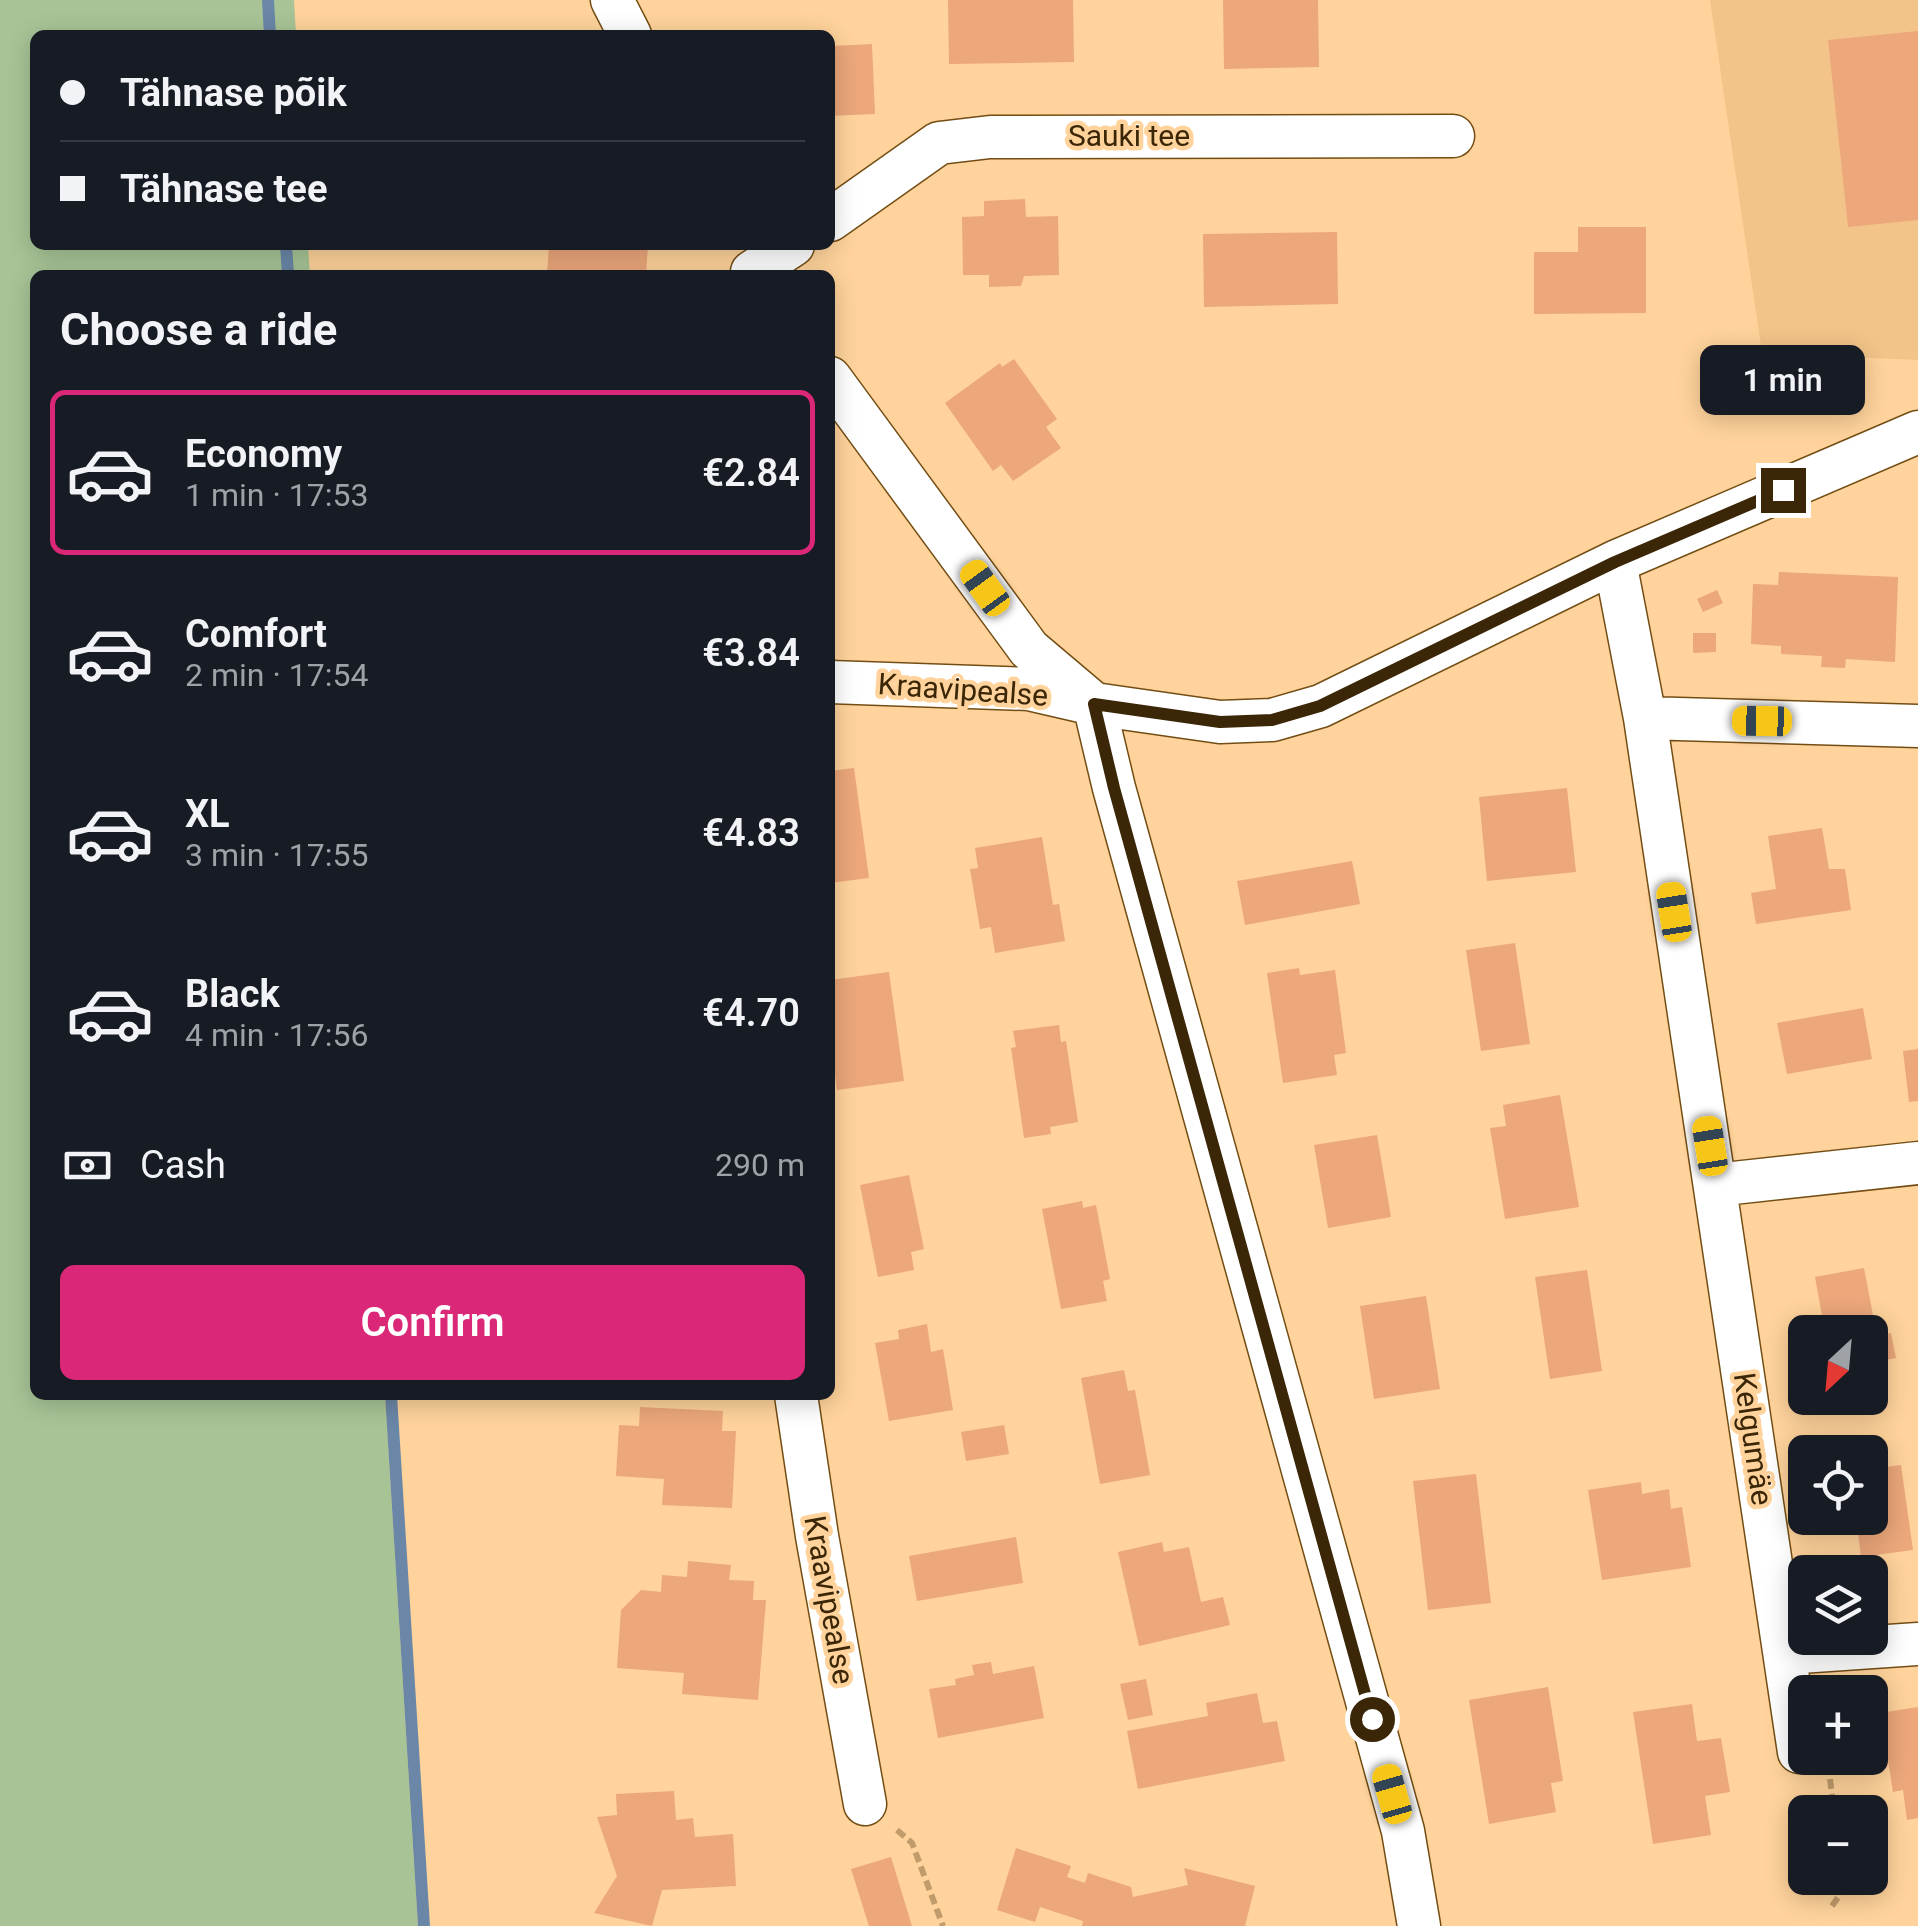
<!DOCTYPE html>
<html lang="en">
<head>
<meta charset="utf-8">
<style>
  body { margin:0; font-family:Roboto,sans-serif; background:#20242c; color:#f1f3f6; height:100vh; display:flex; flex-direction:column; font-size:38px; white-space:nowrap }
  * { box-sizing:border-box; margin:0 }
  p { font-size:32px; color:#9ea1a6 }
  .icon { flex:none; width:55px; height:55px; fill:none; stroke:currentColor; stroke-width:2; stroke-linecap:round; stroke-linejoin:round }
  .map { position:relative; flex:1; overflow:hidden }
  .panel { position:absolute; left:30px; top:270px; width:805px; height:1130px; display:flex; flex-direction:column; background:#171b24; border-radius:15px; box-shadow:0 5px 25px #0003 }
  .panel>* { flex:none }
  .banner { position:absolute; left:30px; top:30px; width:805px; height:220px; border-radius:15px; box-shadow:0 5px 25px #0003; display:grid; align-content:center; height:220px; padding:0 30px; background:#171b24 }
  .needle { width:65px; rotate:206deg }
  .controls { position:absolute; left:1788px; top:1315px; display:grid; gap:20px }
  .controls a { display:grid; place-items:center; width:100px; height:100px; border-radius:15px; background:#171b24; box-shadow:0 5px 25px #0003; font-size:50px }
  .end { position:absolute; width:45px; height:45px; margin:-22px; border:12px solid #3b2607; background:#fff; box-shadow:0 0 0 5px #fff }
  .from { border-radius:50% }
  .bubble { position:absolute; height:70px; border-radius:15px; background:#171b24; box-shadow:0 5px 25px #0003; font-size:32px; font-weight:600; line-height:70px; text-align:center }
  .car { position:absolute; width:30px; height:60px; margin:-30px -15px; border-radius:12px; box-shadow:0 0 8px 2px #0007; background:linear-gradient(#f5c518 24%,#345 0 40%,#f5c518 0 76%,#345 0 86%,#f5c518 0) }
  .banner b { display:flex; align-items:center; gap:35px; height:95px; font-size:38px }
  .banner b+b { border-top:2px solid #363941 }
  .banner i { width:25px; height:25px; background:#f1f3f6 }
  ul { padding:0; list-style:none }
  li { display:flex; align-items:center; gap:30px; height:165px; margin:0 20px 15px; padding:0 10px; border:5px solid transparent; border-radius:15px }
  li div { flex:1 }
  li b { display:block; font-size:38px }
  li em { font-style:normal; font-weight:600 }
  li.active { border-color:#db2777 }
  li>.icon { width:90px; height:90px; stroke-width:1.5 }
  h2 { padding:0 30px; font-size:45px; line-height:120px }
  .pay { display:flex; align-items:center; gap:25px; height:110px; padding:0 30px; font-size:38px }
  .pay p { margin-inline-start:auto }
  .action { display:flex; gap:20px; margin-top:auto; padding:20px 30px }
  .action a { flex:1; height:115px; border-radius:15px; background:#db2777; color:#fff; font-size:40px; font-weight:600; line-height:115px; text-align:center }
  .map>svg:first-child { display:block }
  .built { fill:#f3c489 }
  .green { fill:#a8c496 }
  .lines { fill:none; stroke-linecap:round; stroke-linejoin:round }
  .stream { stroke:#6a87a7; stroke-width:12 }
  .building { fill:#eca77b }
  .minor-casing { stroke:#734e14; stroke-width:45 }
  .path { stroke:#c09b6b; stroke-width:6; stroke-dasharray:10 5; stroke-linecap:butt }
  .minor { stroke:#fff; stroke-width:42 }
  .route { stroke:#3b2607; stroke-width:12 }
  .labels { text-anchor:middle; stroke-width:9; stroke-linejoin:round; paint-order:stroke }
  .street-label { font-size:30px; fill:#3b2607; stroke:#ffd39b }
</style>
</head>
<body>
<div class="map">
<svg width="1918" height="1926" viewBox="0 0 1918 1926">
  <rect width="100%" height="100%" fill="#ffd39b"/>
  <!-- built -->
  <path class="built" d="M1710 0H1918V360L1762 353Z"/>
  <!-- green -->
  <path class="green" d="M0 0H294L296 35H35V245H308L310 275H35V1395H385L418 1926H0Z"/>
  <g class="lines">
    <!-- stream -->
    <path class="stream" d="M268 0 270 35
      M286 245 288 275
      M391 1395 424 1926"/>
  </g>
  <!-- building -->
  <path class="building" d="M948 0H1073L1074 62 949 64Z
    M1223 0H1318L1319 67 1224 69Z
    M1918 31V220L1848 227 1828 40Z
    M872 44 875 114 830 116V46Z
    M1025 199 1026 217 1058 216 1059 275 1024 276 1021 286 989 287V275H963L962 217 984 216V201Z
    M1578 227H1646V313L1534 314V252H1578Z
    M1337 232 1338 304 1204 307 1203 234Z
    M549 245H648L646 275H547Z
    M1014 359 1057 419 1046 427 1061 448 1013 481 1001 465 993 471 945 403 1000 363 1002 367Z
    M1779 572 1898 577 1895 662 1846 659 1845 668 1821 667 1822 656 1781 654V646L1751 644 1753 584 1778 585Z
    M1717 590 1723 603 1703 612 1697 599Z
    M1693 633H1716V652L1693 653Z
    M854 768 869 878 830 883V771Z
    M1567 788 1576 872 1487 881 1479 797Z
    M1822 828 1829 869H1845L1851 910 1756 924 1751 893 1776 889 1768 836Z
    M1042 837 1053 905 1059 904 1065 941 995 953 991 927 980 929 970 869 978 868 975 848Z
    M1352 861 1360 904 1245 925 1237 881Z
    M1515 943 1530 1044 1481 1051 1466 950Z
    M1299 968 1300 975 1335 970 1346 1053 1334 1055 1337 1075 1283 1083 1267 973Z
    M889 972 904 1081 837 1090 830 1039V980Z
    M1863 1008 1872 1059 1787 1074 1777 1023Z
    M1059 1025 1061 1042 1066 1041 1078 1122 1050 1127 1051 1134 1024 1138 1011 1048 1016 1047 1013 1031Z
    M1918 1049V1101L1909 1102 1903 1051Z
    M1560 1095 1579 1207 1505 1219 1490 1128 1506 1126 1503 1105Z
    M1377 1135 1391 1217 1328 1228 1314 1145Z
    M909 1175 924 1249 911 1252 914 1270 878 1277 860 1185Z
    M1082 1201 1083 1208 1096 1205 1110 1279 1103 1281 1107 1301 1061 1309 1042 1209Z
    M1864 1268 1877 1336 1891 1333 1896 1358 1870 1363V1332H1825L1815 1277Z
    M1587 1270 1602 1371 1550 1379 1535 1277Z
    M1426 1296 1440 1389 1374 1399 1360 1306Z
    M927 1324 931 1352 943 1349 953 1410 889 1421 875 1343 899 1339 898 1330Z
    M1124 1370 1128 1391 1135 1390 1150 1475 1100 1484 1081 1378Z
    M640 1407 723 1411 722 1431H736L732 1508 662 1505 664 1479 616 1476 619 1425 639 1426Z
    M1004 1425 1009 1454 966 1461 961 1432Z
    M1901 1465 1913 1550 1861 1557 1856 1518H1870V1469Z
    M1476 1474 1491 1603 1428 1610 1413 1481Z
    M1641 1482 1642 1494 1669 1489 1671 1509 1682 1507 1691 1567 1602 1580 1588 1490Z
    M1016 1537 1023 1583 917 1601 909 1556Z
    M1162 1542 1164 1552 1189 1547 1201 1602 1223 1597 1230 1625 1139 1646 1118 1552Z
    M688 1561 731 1565 729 1580 754 1581 753 1600H766L758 1700 682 1694 684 1673 617 1668 621 1610 641 1590 661 1592 662 1575 687 1577Z
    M991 1662 993 1674 1034 1666 1044 1718 938 1738 929 1689 956 1685 955 1679 974 1675 972 1665Z
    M1146 1679 1153 1715 1128 1720 1120 1684Z
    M1548 1687 1563 1781 1551 1783 1556 1812 1489 1824 1469 1700Z
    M1257 1693 1263 1723 1277 1721 1285 1761 1138 1789 1127 1731 1208 1716 1206 1703Z
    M1692 1704 1697 1741 1721 1738 1730 1792 1705 1796 1711 1835 1653 1844 1633 1712Z
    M1918 1707V1818L1907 1820 1903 1790 1893 1792 1885 1740 1877 1742 1873 1714Z
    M674 1791 676 1820 693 1818 695 1837 733 1834 736 1886 662 1890 652 1926 594 1913 617 1876 597 1817 617 1815 616 1794Z
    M1016 1848 1071 1866 1067 1877 1085 1883 1088 1873 1131 1887 1133 1897 1188 1885 1184 1868 1255 1886 1245 1926H1082L1083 1921 1040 1907 1035 1922 997 1910Z
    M891 1857 912 1926H869L851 1869Z"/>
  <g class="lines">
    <!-- minor casing -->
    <g class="minor-casing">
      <path id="minor" d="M612 0 630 35
        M830 220 939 143 990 137 1453 136
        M752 272 793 245
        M830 378 1029 649 1094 704 1220 722 1272 720 1321 706 1615 562 1918 432
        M1615 562 1645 718 1799 1752
        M830 682 1029 689 1094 704 1114 788 1403 1831 1419 1926
        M1645 718 1918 726
        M1715 1185 1918 1163
        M796 1395 817 1536 865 1804
        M1785 1653 1918 1644"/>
    </g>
    <!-- path -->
    <path class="path" d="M1830 1779 1834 1812
      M897 1830 912 1843 943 1926
      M1832 1906 1842 1892 1841 1878"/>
    <!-- minor -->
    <use href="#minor" class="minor"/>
  </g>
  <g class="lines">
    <!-- route -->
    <path class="route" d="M1372 1719 1114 788 1094 704 1220 722 1272 720 1320 706 1615 562 1783 490"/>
  </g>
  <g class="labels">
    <!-- street labels -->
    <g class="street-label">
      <text x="1129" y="146">Sauki tee</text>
      <text transform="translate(963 690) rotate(4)" y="10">Kraavipealse</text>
      <text transform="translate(1753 1439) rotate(82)" y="10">Kelgumäe</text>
      <text transform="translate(829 1600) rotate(80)" y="10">Kraavipealse</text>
    </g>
  </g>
</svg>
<div class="controls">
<a><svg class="needle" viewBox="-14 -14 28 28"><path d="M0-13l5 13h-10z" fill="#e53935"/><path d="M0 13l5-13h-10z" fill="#9ea1a6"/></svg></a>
<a><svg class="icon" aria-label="locate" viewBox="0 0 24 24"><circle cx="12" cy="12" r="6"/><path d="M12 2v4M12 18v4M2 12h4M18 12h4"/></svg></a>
<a><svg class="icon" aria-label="layers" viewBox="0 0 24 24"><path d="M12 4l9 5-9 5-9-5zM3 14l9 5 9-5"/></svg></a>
<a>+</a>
<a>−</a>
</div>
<i class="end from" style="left:1372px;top:1719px"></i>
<i class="end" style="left:1783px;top:490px"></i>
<div class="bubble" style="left:1700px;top:345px;width:165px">1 min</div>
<i class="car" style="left:985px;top:588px;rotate:324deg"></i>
<i class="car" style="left:1762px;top:721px;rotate:271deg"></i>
<i class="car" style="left:1674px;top:912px;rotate:351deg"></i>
<i class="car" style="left:1710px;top:1146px;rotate:351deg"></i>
<i class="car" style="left:1392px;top:1794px;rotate:344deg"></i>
<div class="banner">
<b><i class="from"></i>Tähnase põik</b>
<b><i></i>Tähnase tee</b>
</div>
<section class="panel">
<h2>Choose a ride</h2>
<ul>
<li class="active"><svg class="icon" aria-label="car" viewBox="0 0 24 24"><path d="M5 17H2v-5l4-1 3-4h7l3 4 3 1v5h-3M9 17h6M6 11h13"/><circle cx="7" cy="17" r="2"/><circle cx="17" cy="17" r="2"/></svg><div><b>Economy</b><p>1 min · 17:53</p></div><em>€2.84</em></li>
<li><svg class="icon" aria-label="car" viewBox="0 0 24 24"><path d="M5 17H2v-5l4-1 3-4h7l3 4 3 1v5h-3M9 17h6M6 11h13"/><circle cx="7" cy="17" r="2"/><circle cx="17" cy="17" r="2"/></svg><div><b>Comfort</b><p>2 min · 17:54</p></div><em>€3.84</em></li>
<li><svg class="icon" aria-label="car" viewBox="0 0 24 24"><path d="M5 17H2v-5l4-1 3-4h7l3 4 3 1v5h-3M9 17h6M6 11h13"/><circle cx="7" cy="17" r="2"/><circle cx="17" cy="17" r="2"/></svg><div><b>XL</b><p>3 min · 17:55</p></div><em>€4.83</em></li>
<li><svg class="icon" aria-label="car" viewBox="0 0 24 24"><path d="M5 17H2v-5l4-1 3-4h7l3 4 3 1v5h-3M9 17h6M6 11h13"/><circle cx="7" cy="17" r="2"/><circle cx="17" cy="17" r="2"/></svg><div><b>Black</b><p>4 min · 17:56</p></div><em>€4.70</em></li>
</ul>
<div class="pay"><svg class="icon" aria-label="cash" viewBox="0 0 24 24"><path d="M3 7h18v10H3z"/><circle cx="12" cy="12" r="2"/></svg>Cash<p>290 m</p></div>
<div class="action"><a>Confirm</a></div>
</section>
</div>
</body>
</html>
